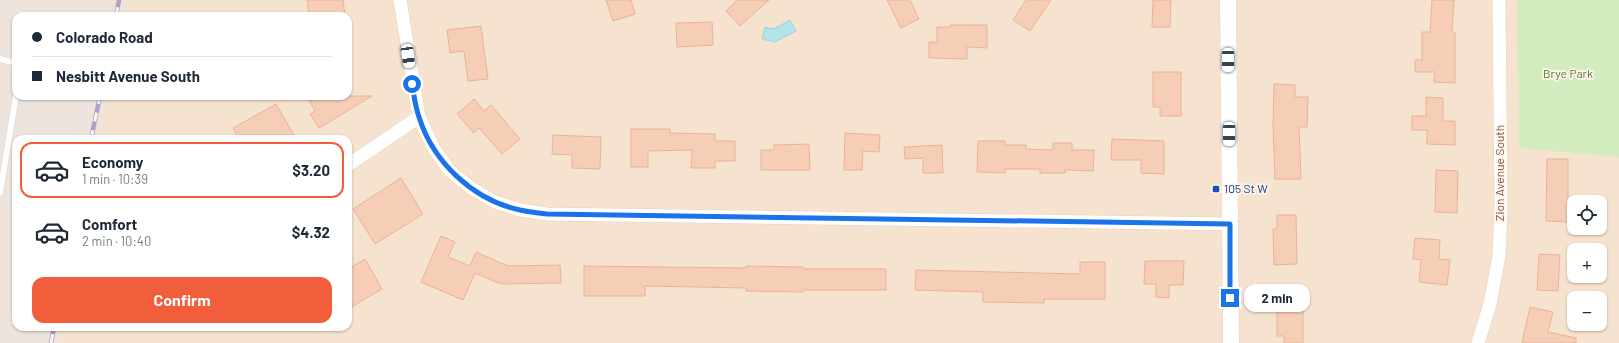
<!DOCTYPE html>
<html lang="en">
<head>
<meta charset="utf-8">
<style>
  body { margin:0; font-family:Barlow,sans-serif; background:#f2f2f3; color:#1f2937; height:100vh; display:flex; flex-direction:column; font-size:15px; white-space:nowrap }
  * { box-sizing:border-box; margin:0 }
  p { font-size:13px; color:#747a83 }
  .icon { flex:none; width:22px; height:22px; fill:none; stroke:currentColor; stroke-width:2; stroke-linecap:round; stroke-linejoin:round }
  .map { position:relative; flex:1; overflow:hidden }
  .details { position:absolute; left:12px; top:135px; width:340px; height:196px; display:flex; flex-direction:column; background:#fff; border-radius:12px; box-shadow:0 1px 3px #0004 }
  .details>* { flex:none }
  .hud { position:absolute; left:12px; top:12px; width:340px; height:88px; border-radius:12px; box-shadow:0 1px 3px #0004; display:grid; align-content:center; height:88px; padding:0 20px; background:#fff }
  .buttons { position:absolute; left:1567px; top:195px; display:grid; gap:8px }
  .buttons a { display:grid; place-items:center; width:40px; height:40px; border-radius:8px; background:#fff; box-shadow:0 1px 3px #0004; font-size:20px }
  .end { position:absolute; width:18px; height:18px; margin:-9px; border:5px solid #1a73e8; background:#fff; box-shadow:0 0 0 2px #fff }
  .from { border-radius:50% }
  .bubble { position:absolute; height:28px; border-radius:12px; background:#fff; box-shadow:0 1px 3px #0004; font-size:13px; font-weight:700; line-height:28px; text-align:center }
  .car { position:absolute; width:12px; height:24px; margin:-12px -6px; border-radius:5px; box-shadow:0 0 3px 1px #0007; background:linear-gradient(#fff 24%,#345 0 40%,#fff 0 76%,#345 0 86%,#fff 0) }
  .hud b { display:flex; align-items:center; gap:14px; height:38px; font-size:15px }
  .hud b+b { border-top:1px solid #e0e1e3 }
  .hud i { width:10px; height:10px; background:#1f2937 }
  ul { padding:7px 0 0; list-style:none }
  li { display:flex; align-items:center; gap:12px; height:56px; margin:0 8px 6px; padding:0 12px; border:2px solid transparent; border-radius:12px }
  li div { flex:1 }
  li b { display:block; font-size:15px }
  li em { font-style:normal; font-weight:700 }
  li.active { border-color:#f25e3c }
  li>.icon { width:36px; height:36px; stroke-width:1.5 }
  .primary-button { display:flex; gap:8px; margin-top:auto; padding:8px 20px }
  .primary-button a { flex:1; height:46px; border-radius:12px; background:#f25e3c; color:#fff; font-size:16px; font-weight:700; line-height:46px; text-align:center }
  .map>svg:first-child { display:block }
  .residential { fill:#f6e3cf; fill-rule:evenodd }
  .industrial { fill:#ece4dd }
  .green { fill:#d3ecbf }
  .water { fill:#b4e3e9; stroke:#9ad4dc }
  .building { fill:#f6cdb6; stroke:#eab296 }
  .lines { fill:none; stroke-linecap:round; stroke-linejoin:round }
  .service-casing { stroke:#e5cfbf; stroke-width:7 }
  .minor-casing { stroke:#e5cfbf; stroke-width:14 }
  .tertiary-casing { stroke:#e5cfbf; stroke-width:17 }
  .service { stroke:#fff; stroke-width:6 }
  .minor { stroke:#fff; stroke-width:13 }
  .tertiary { stroke:#fff; stroke-width:16 }
  .rail-casing { stroke:#b49fc8; stroke-width:4.5 }
  .rail { stroke:#fff6e9; stroke-width:3; stroke-dasharray:9; stroke-linecap:butt }
  .route { stroke:#1a73e8; stroke-width:5 }
  .transit-dot { fill:#1a4fb4; stroke:#fff6e9; stroke-width:1.5 }
  .labels { text-anchor:middle; stroke-width:3.5; stroke-linejoin:round; paint-order:stroke }
  .park-label { font-size:12px; fill:#4f783b; stroke:#fff6e9 }
  .street-label { font-size:12px; fill:#775646; stroke:#fff6e9 }
  .transit-label { font-size:12px; fill:#164399; stroke:#fff6e9; text-anchor:start }
</style>
</head>
<body>
<div class="map">
<svg width="1619" height="343" viewBox="0 0 1619 343">
  <rect width="100%" height="100%" fill="#fef2e1"/>
  <!-- residential -->
  <path class="residential" d="M125 0H1619V343H59L62 327H348V139H99L107 96H348V16H122ZM1574 202H1600V228H1574ZM1574 250H1600V276H1574ZM1574 298H1600V324H1574Z"/>
  <!-- industrial -->
  <path class="industrial" d="M0 0H126L123 16H16V96H108L99 139H16V327H62L59 343H0Z"/>
  <!-- green -->
  <path class="green" d="M1517 0H1619V157L1519 148Z"/>
  <!-- water -->
  <path class="water" d="M790 20 796 31 775 42 762 39 765 27 774 29Z"/>
  <!-- building -->
  <path class="building" d="M307 0H343L345 16H309Z
    M606 0H631L635 14 613 21Z
    M737 0H769L740 26 726 11Z
    M887 0H910L919 19 901 28Z
    M1026 0H1051L1030 31 1013 20Z
    M1153 0H1171L1170 27H1152Z
    M1432 0H1454L1452 32H1455V83L1434 82 1435 72H1415V60H1422V32H1430Z
    M712 22 713 45 677 47 676 23Z
    M950 25H987V48L967 47V59L929 58V42H937V27H950Z
    M481 26 488 79 468 81 464 51 450 53 447 30Z
    M1153 72H1181V116H1160V107H1153Z
    M1274 84 1295 85V97H1308L1307 127H1299L1301 179H1275L1273 126Z
    M307 96H372L319 128 310 114 315 111Z
    M1426 97 1443 98V121H1455V145L1427 144V130H1412V116H1426Z
    M474 99 484 111 491 105 520 139 502 154 479 128 474 133 457 114Z
    M276 104 296 139H239L233 128Z
    M631 129H670V133L715 134V141H735V161H715V168H691L692 150 648 151V167H631Z
    M845 133 880 135 879 152 863 151 862 170H844Z
    M553 135 601 137 600 169 572 168V155L552 154Z
    M1112 139 1164 141V174L1141 173V160H1111Z
    M978 141H1005V145H1026V149L1053 150V143H1072V150H1094L1093 171 1065 170V173H1040V169H1005V173L977 172Z
    M809 144 810 170H761V150H774V145Z
    M942 145 943 173H923V158L905 159 904 147Z
    M1547 159H1568V222L1546 221Z
    M1436 170 1458 171 1457 213 1435 212Z
    M401 178 423 214 375 244 353 209Z
    M1277 215H1296L1297 264 1274 265 1273 229H1277Z
    M441 236 455 242 448 257 470 266 476 252 508 266 560 265 561 283 501 284 475 273 463 300 421 282Z
    M1415 238 1440 240 1439 259 1450 260 1447 285 1419 282 1421 260 1413 259Z
    M1539 254 1560 255 1558 291 1537 290Z
    M365 259 382 289 348 309V269Z
    M1145 261H1184L1183 285H1169V298L1156 297V284H1144Z
    M1080 262H1105V299H1044V303L983 302V292L915 290 916 270 1080 274Z
    M584 266 746 268V266L803 267V269H886V290H803V292L746 291V288L645 286V296H584Z
    M1277 305H1303V343H1284V336H1277Z
    M1530 307 1553 312 1548 332 1576 338V343H1522Z"/>
  <g class="lines">
    <!-- service casing -->
    <g class="service-casing">
      <path id="service" d="M0 59 16 63
        M0 193 16 96"/>
    </g>
    <!-- minor casing -->
    <g class="minor-casing">
      <path id="minor" d="M400 0 419 117 434 149 450 171 471 188 495 202 520 210 547 214 1230 224
        M348 165 419 117
        M1478 343 1490 304 1499 256 1501 208 1499 0"/>
    </g>
    <!-- tertiary casing -->
    <g class="tertiary-casing">
      <path id="tertiary" d="M1228 0 1231 343"/>
    </g>
    <!-- service -->
    <use href="#service" class="service"/>
    <!-- minor -->
    <use href="#minor" class="minor"/>
    <!-- tertiary -->
    <use href="#tertiary" class="tertiary"/>
    <!-- rail casing -->
    <g class="rail-casing">
      <path id="rail" d="M116 16 119 0
        M91 139 100 96
        M51 343 54 327"/>
    </g>
    <!-- rail -->
    <use href="#rail" class="rail"/>
  </g>
  <g class="lines">
    <!-- route -->
    <path class="route" d="M412 84C414 95 415 106 419 117 433 162 473 200 520 210 529 212 538 213 547 214L1230 224V298"/>
  </g>
  <!-- markers -->
  <rect class="transit-dot" x="1212" y="185" width="8" height="8" rx="2"/>
  <g class="labels">
    <!-- park labels -->
    <g class="park-label">
      <text x="1568" y="78">Brye Park</text>
    </g>
    <!-- street labels -->
    <g class="street-label">
      <text transform="translate(1500 173) rotate(-90)" y="4">Zion Avenue South</text>
    </g>
    <!-- transit labels -->
    <g class="transit-label">
      <text x="1224" y="193">105 St W</text>
    </g>
  </g>
</svg>
<div class="buttons">
<a><svg class="icon" aria-label="locate" viewBox="0 0 24 24"><circle cx="12" cy="12" r="6"/><path d="M12 2v4M12 18v4M2 12h4M18 12h4"/></svg></a>
<a>+</a>
<a>−</a>
</div>
<i class="end from" style="left:412px;top:84px"></i>
<i class="end" style="left:1230px;top:298px"></i>
<div class="bubble" style="left:1244px;top:284px;width:66px">2 min</div>
<i class="car" style="left:408px;top:56px;rotate:172deg"></i>
<i class="car" style="left:1228px;top:60px;rotate:180deg"></i>
<i class="car" style="left:1229px;top:134px;rotate:180deg"></i>
<div class="hud">
<b><i class="from"></i>Colorado Road</b>
<b><i></i>Nesbitt Avenue South</b>
</div>
<section class="details">
<ul>
<li class="active"><svg class="icon" aria-label="car" viewBox="0 0 24 24"><path d="M5 17H2v-5l4-1 3-4h7l3 4 3 1v5h-3M9 17h6M6 11h13"/><circle cx="7" cy="17" r="2"/><circle cx="17" cy="17" r="2"/></svg><div><b>Economy</b><p>1 min · 10:39</p></div><em>$3.20</em></li>
<li><svg class="icon" aria-label="car" viewBox="0 0 24 24"><path d="M5 17H2v-5l4-1 3-4h7l3 4 3 1v5h-3M9 17h6M6 11h13"/><circle cx="7" cy="17" r="2"/><circle cx="17" cy="17" r="2"/></svg><div><b>Comfort</b><p>2 min · 10:40</p></div><em>$4.32</em></li>
</ul>
<div class="primary-button"><a>Confirm</a></div>
</section>
</div>
</body>
</html>
